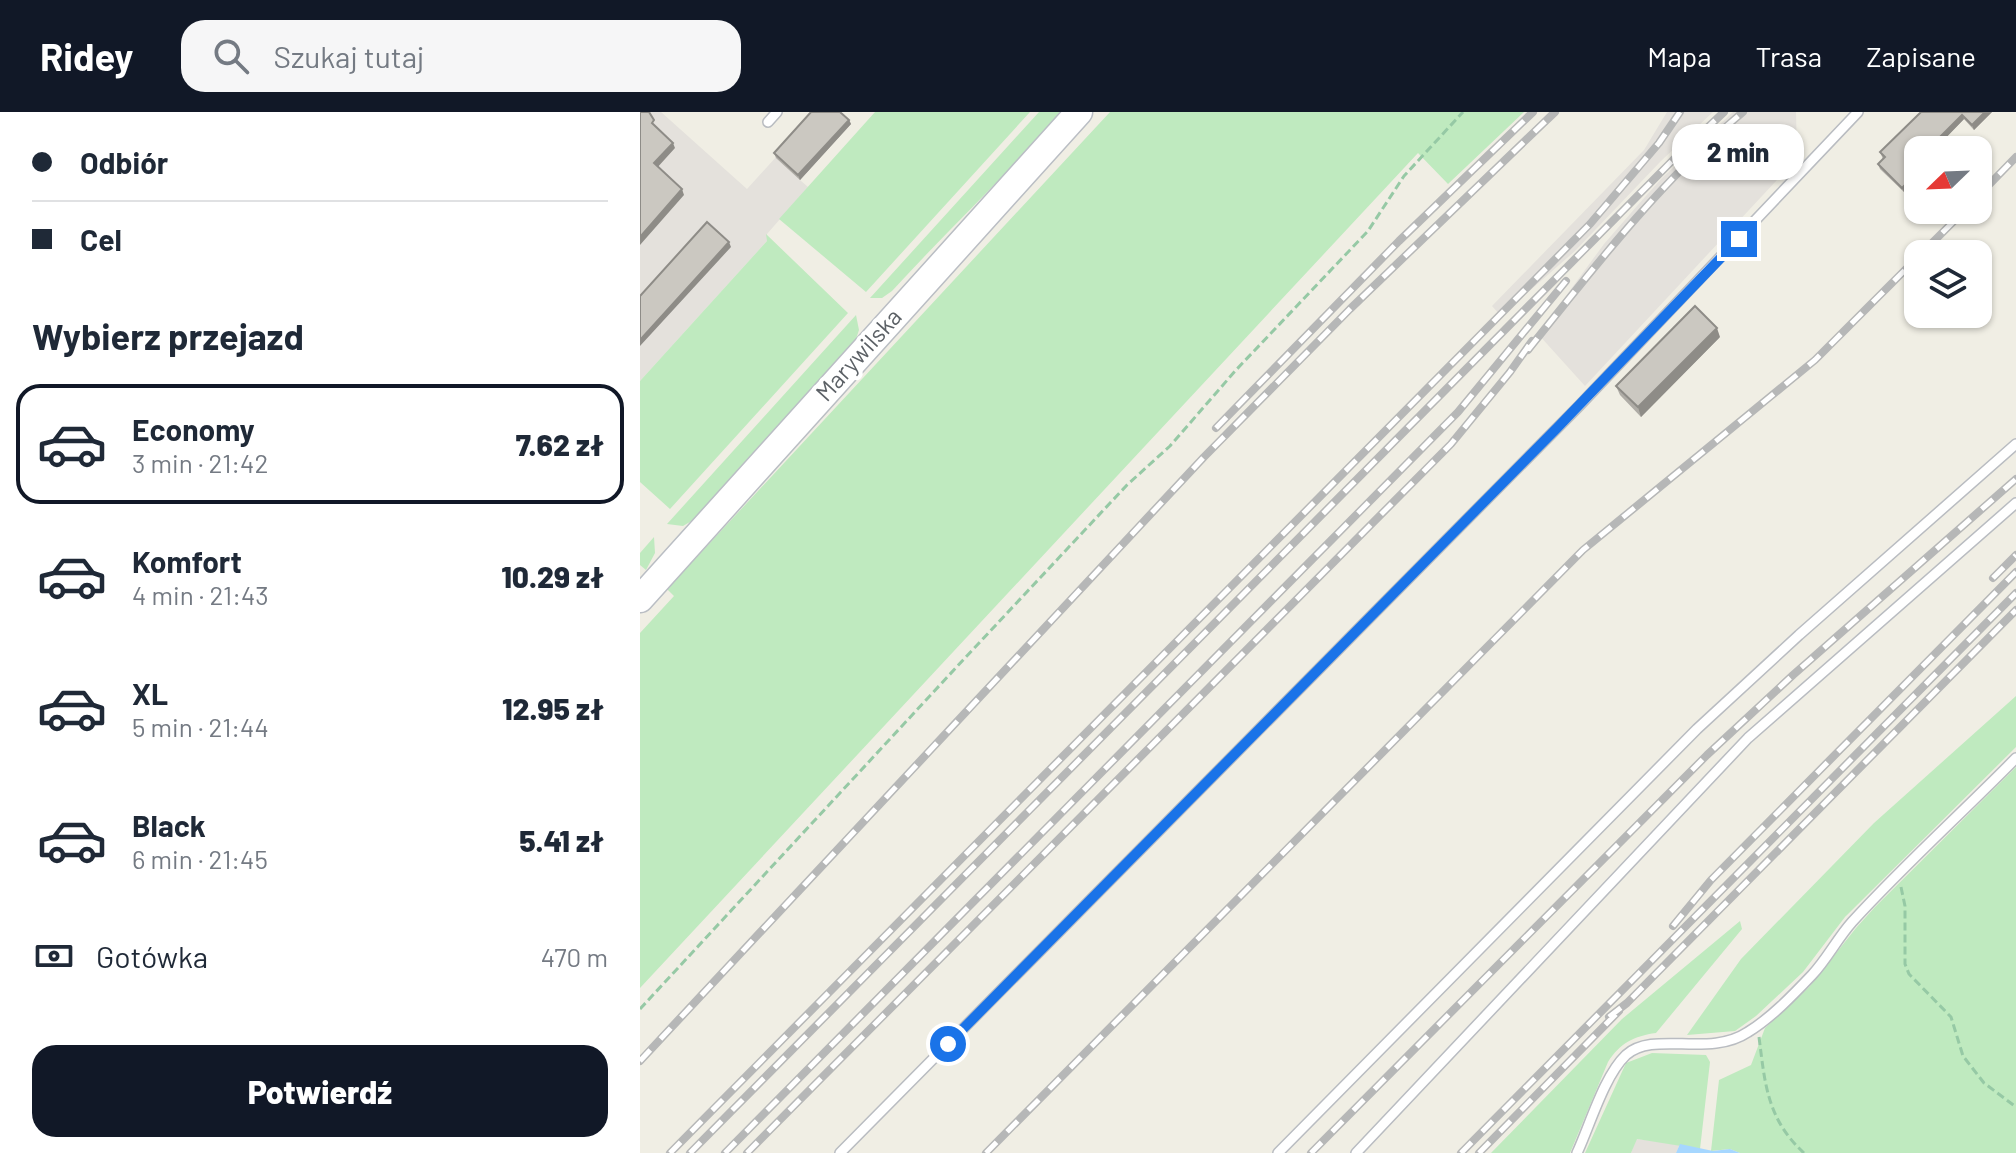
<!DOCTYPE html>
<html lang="pl">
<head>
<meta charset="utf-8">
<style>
  body { margin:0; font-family:Barlow,sans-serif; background:#f6f6f7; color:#1f2937; height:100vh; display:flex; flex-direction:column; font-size:30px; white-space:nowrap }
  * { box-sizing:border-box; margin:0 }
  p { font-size:26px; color:#747a83 }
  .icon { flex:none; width:44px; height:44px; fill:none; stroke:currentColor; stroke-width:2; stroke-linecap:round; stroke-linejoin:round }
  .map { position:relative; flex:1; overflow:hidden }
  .side { display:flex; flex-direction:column; background:#fff; width:640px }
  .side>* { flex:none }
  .guide { display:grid; align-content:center; height:176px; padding:0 32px; background:#fff }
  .needle { width:52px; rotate:247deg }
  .controls { position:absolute; left:1264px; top:24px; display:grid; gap:16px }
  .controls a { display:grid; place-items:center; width:88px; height:88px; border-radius:16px; background:#fff; box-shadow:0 2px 6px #0004; font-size:40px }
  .end { position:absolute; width:36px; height:36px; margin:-18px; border:10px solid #1a73e8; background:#fff; box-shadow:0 0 0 4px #fff }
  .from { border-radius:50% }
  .bubble { position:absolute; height:56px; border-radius:24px; background:#fff; box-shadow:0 2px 6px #0004; font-size:26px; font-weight:800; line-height:56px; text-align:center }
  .guide b { display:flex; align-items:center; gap:28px; height:76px; font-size:30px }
  .guide b+b { border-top:2px solid #e0e1e3 }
  .guide i { width:20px; height:20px; background:#1f2937 }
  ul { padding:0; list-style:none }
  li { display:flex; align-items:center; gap:24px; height:120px; margin:0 16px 12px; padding:0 16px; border:4px solid transparent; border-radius:24px }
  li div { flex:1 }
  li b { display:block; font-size:30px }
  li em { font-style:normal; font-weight:800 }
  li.current { border-color:#111827 }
  li>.icon { width:72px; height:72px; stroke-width:1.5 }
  h2 { padding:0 32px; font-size:36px; line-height:96px }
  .pay { display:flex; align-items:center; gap:20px; height:88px; padding:0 32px; font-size:30px }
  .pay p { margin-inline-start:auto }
  .action { display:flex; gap:16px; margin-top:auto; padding:16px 32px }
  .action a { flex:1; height:92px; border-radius:24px; background:#111827; color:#fff; font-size:32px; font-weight:800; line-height:92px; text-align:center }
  header { display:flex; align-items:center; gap:48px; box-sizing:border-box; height:112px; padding:0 40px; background:#111827; color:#fff }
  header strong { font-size:38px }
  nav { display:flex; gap:44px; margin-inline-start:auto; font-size:28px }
  .search { width:560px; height:72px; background:#f6f6f7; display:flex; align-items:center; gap:20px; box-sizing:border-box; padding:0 28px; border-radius:24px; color:#747a83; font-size:30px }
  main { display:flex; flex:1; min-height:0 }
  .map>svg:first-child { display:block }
  .industrial { fill:#e4e1dc }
  .green { fill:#bfeabf }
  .water { fill:#a6d7ff }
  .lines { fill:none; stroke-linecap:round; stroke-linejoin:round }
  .lane-casing { stroke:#b9bcc1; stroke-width:12 }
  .secondary-casing { stroke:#babec4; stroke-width:29 }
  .path { stroke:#96c9a5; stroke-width:3; stroke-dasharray:8 4; stroke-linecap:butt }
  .lane { stroke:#fff; stroke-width:9 }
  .secondary { stroke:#fff; stroke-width:26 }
  .rail-casing { stroke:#b6b7b7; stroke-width:8 }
  .rail { stroke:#fff; stroke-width:5; stroke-dasharray:15; stroke-linecap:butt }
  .wall { fill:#afaca6 }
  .shaded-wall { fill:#8e8c87 }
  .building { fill:#cbc8c1; stroke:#8e8c87; stroke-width:2 }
  .route { stroke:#1a73e8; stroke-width:10 }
  .labels { text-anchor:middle; stroke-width:8; stroke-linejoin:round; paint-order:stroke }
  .street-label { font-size:24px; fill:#5c6166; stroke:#fff }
</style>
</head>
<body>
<header>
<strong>Ridey</strong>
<div class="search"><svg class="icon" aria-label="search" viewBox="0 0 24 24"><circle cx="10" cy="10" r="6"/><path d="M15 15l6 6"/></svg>Szukaj tutaj</div>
<nav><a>Mapa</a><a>Trasa</a><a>Zapisane</a></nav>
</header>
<main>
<section class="side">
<div class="guide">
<b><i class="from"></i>Odbiór</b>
<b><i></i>Cel</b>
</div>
<h2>Wybierz przejazd</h2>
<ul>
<li class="current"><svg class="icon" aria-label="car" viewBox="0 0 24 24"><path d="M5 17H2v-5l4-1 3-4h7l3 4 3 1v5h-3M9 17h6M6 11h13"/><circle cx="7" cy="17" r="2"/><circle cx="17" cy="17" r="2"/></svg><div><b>Economy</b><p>3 min · 21:42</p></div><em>7.62 zł</em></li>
<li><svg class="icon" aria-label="car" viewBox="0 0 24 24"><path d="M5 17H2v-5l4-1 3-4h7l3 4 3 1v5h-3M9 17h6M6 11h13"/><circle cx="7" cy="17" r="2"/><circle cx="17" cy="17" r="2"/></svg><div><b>Komfort</b><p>4 min · 21:43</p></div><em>10.29 zł</em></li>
<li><svg class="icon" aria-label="car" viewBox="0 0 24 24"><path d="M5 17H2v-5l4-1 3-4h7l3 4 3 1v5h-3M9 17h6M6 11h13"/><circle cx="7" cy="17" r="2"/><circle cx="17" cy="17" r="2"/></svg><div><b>XL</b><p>5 min · 21:44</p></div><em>12.95 zł</em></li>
<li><svg class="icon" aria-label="car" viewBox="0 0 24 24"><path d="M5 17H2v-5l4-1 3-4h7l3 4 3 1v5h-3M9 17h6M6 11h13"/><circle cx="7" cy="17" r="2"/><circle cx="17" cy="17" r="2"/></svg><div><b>Black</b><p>6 min · 21:45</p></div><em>5.41 zł</em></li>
</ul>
<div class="pay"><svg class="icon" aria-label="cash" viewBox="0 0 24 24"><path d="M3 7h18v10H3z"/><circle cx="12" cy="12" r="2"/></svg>Gotówka<p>470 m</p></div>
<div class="action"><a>Potwierdź</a></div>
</section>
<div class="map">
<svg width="1376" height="1041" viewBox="0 0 1376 1041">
  <rect width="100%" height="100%" fill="#f0eee4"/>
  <!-- industrial -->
  <path class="industrial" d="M0 0H21L107 77 177 0H197L211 12 160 68 168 75 127 122V129L0 269Z
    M1027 0H1073L1021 49 935 139 861 204 852 194 1004 38Z
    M1093 0H1156L1157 42 1150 54 945 274 898 222 964 132 997 94 1022 66Z
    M996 1027 1040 1032 1036 1041H991Z"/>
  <!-- green -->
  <path class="green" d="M235 0H390L226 180 139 107Z
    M399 0H424C368 61 308 118 252 179L242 186H230Z
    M470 0H884L808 72 778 41 0 876V521L34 484 27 477Z
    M126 122 208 201 30 397 0 370V269L127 129Z
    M216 203 219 218 214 233 55 407 43 414 27 412Z
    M14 425 15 441 6 458 0 453V441Z
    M1376 584V635L1205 805 1163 860 1116 904 1095 919 1047 923 1101 847 1234 711Z
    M1376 655V1041H1100L1090 1037 1071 1039 1079 968 1111 953 1125 916 1169 875 1216 816 1235 795Z
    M1100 809 1102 817 1016 921C994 924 980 931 968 950L930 1041H851L982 907Z
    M1012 941 1066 943 1070 950 1060 1037 997 1027 991 1041H945L986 951Z"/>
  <!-- water -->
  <path class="water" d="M1040 1032 1073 1039 1090 1037 1100 1041H1036Z"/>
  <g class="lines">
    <!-- lane casing -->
    <g class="lane-casing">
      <path id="lane" d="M128 10 137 0
        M200 1041 939 294 1218 0
        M638 1041 1057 617 1159 523 1376 332
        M716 1041 1108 626 1376 391
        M937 1041C950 1013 964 964 986 943 1014 918 1069 946 1108 920 1131 906 1153 883 1172 863 1187 847 1197 827 1212 810 1264 753 1322 701 1376 646"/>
    </g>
    <!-- secondary casing -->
    <g class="secondary-casing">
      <path id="secondary" d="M0 487 439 0"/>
    </g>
    <!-- path -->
    <path class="path" d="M1261 775 1265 794V852L1269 862 1311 905 1323 944 1344 971 1376 995
      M0 897 324 547 487 373 530 334 596 258 728 119 764 64 823 0
      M1119 925C1125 972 1127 1007 1164 1041"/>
    <!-- lane -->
    <use href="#lane" class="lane"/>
    <!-- secondary -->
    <use href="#secondary" class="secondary"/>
    <!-- rail casing -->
    <g class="rail-casing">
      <path id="rail" d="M1338 84 1376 45
        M1281 142 1325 98
        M888 238C955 154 1020 70 1103 0
        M576 316 759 129 893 0
        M1353 466 1376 443
        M1033 814 1071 768 1376 460
        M969 905 987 891 1376 498
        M0 949 564 345 710 197 915 0
        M30 1041 950 112 1019 31 1040 0
        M50 1041 1033 48 1084 0
        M85 1041 818 300 926 169
        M107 1041 811 332 870 260 892 229
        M346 1041 943 438 1175 248 1278 145
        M671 1041 1067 643 1153 563 1376 367
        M821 1041 1376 481
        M839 1041 979 899"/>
    </g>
    <!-- rail -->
    <use href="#rail" class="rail"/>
  </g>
  <!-- wall -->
  <path class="wall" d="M1281 0H1352L1334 18 1324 7 1294 38H1278V54L1275 57V78L1270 74 1264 80 1240 57 1238 52 1243 47 1240 40Z
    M209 8 211 12 160 68 136 46 134 41Z
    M1080 225 1001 305 980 283 976 274Z"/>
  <!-- shaded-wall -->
  <path class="shaded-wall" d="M1345 0H1352L1334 18 1332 13Z
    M1322 3 1324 7 1294 38H1287Z
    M209 8 211 12 160 68 158 63Z
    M33 31 35 36 16 57 14 51Z
    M1278 47V54L1273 59 1272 54Z
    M1278 68V74L1275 78 1273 73Z
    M1269 69 1270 74 1264 80 1262 76Z
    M42 77 44 83 0 133V125Z
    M89 130 91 135 0 234V228Z
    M1077 216 1080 225 1001 305 998 295Z"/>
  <!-- building -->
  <path class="building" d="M0 0H9L14 8 12 11 33 31 14 51 42 77 0 125Z
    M171 0H200L209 8 158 63 134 41Z
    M1281 0H1345L1332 13 1322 3 1287 38H1278V47L1272 54 1278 60V68L1273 73 1269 69 1262 76 1238 52 1245 45 1240 40Z
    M67 110 89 130 0 228V184Z
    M1055 194 1077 216 998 295 976 274Z"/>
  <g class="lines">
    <!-- route -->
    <path class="route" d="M308 932 917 316 1099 127"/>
  </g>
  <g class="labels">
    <!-- street labels -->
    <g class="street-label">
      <text transform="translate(219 243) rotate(-48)" y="8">Marywilska</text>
    </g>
  </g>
</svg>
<div class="controls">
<a><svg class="needle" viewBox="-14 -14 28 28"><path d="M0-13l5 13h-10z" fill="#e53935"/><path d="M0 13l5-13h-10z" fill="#747a83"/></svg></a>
<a><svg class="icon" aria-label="layers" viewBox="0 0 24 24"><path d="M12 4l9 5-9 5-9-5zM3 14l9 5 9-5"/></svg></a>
</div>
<i class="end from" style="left:308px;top:932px"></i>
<i class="end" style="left:1099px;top:127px"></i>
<div class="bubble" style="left:1032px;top:12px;width:132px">2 min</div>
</div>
</main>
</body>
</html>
